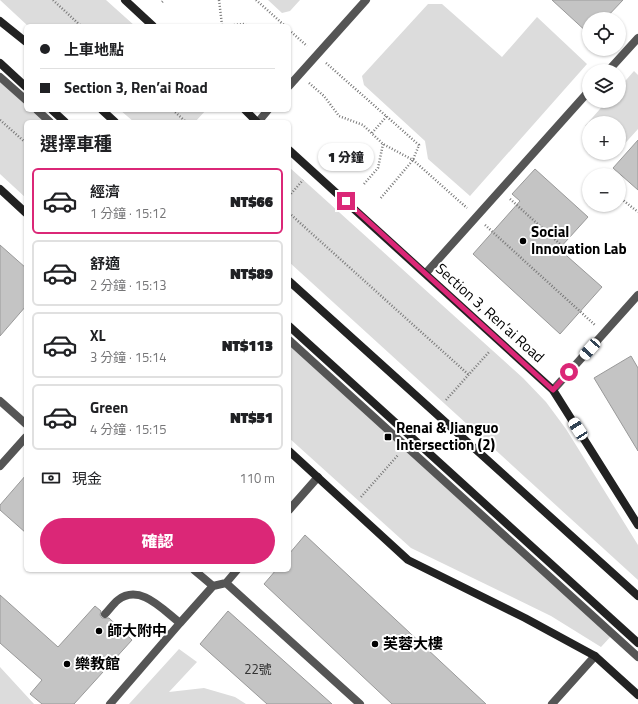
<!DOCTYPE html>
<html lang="zh-TW">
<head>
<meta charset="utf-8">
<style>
  body { margin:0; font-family:"Titillium Web","Noto Sans TC",sans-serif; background:#f6f6f6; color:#202124; height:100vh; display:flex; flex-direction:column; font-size:15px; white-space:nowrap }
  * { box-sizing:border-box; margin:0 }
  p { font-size:13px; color:#757577 }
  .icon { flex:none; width:22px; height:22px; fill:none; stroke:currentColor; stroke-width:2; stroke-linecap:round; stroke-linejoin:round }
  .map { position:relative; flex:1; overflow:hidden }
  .panel { position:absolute; left:24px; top:120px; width:267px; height:452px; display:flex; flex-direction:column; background:#fff; border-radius:6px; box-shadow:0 1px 3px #0004 }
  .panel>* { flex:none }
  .banner { position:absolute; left:24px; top:24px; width:267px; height:88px; border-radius:6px; box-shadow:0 1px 3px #0004; display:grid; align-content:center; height:88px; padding:0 16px; background:#fff }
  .fabs { position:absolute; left:582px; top:12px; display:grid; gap:8px }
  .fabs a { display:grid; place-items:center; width:44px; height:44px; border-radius:50%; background:#fff; box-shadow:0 1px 3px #0004; font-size:20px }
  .end { position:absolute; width:18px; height:18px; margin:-9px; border:5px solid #db2777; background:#fff; box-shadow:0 0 0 2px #fff }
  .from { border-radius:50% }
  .bubble { position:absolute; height:28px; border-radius:14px; background:#fff; box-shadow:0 1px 3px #0004; font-size:13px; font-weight:800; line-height:28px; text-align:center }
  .car { position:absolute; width:12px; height:24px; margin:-12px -6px; border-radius:5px; box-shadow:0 0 3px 1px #0007; background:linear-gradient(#fff 24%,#345 0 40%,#fff 0 76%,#345 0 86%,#fff 0) }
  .banner b { display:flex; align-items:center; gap:14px; height:38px; font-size:15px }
  .banner b+b { border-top:1px solid #e0e0e0 }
  .banner i { width:10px; height:10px; background:#202124 }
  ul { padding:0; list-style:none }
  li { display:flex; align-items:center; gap:12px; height:66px; margin:0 8px 6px; padding:0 8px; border:2px solid #e0e0e0; border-radius:6px }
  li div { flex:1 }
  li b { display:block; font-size:15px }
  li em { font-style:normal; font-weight:800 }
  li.on { border-color:#db2777 }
  li>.icon { width:36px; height:36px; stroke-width:1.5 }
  h2 { padding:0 16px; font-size:18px; line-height:48px }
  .pay { display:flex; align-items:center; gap:10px; height:44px; padding:0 16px; font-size:15px }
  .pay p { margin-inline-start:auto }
  .action { display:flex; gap:8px; margin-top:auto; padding:8px 16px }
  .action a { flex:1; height:46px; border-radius:24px; background:#db2777; color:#fff; font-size:16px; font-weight:800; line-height:46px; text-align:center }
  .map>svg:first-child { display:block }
  .green { fill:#dcdcdc }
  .building { fill:#c4c4c4; stroke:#999 }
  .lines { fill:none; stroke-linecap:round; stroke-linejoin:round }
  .path { stroke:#777; stroke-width:2.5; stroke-dasharray:1 2; stroke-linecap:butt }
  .service { stroke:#555; stroke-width:8 }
  .pedestrian { stroke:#555; stroke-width:8 }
  .minor { stroke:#555; stroke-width:8 }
  .secondary { stroke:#222; stroke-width:8 }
  .route { stroke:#db2777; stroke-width:5 }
  .poi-dot { fill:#000; stroke:#fff; stroke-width:1.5 }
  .labels { text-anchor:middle; stroke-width:4; stroke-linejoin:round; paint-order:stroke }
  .number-label { font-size:13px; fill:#313131 }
  .poi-label { font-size:15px; font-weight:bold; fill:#000; stroke:#fff; text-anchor:start }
  .street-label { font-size:15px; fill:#000; stroke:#fff }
</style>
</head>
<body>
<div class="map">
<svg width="638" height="704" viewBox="0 0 638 704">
  <rect width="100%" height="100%" fill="#fff"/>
  <!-- green -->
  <path class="green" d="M0 0H106L135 26H28Z
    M268 0H300L290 11 282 13Z
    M428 4H442L502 57 537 17 587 64 470 196 428 159 425 141 364 85 362 76Z
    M634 71 638 75V129L619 150V123H589V129L585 126 607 101H619V88Z
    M0 77 26 101V110H36L49 122H26V198L0 174Z
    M120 110H206L195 122H134Z
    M289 167 523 378 546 402 566 429 638 545V580L289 262Z
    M289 340 613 634 601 647 551 616 411 548 289 438Z
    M179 649 197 662 169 692 204 688 235 697 246 704H129Z
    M0 667 34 704H0Z"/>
  <!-- building -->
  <path class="building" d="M552 0H623L605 19H589V34Z
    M638 140V190L613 168Z
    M535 169 588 217 559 249 602 287 560 334 473 254 520 201 512 194Z
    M0 245 26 268V306L0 336Z
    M631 356 638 368V451L594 378Z
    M26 475V533L0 510V505Z
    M305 535 486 704H392L264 584 276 570H289V554Z
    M0 595 58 647 95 606 101 611 100 615 102 618H109L132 640 74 704H42L30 694 42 680 0 643Z
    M228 611 332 704H267L200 644Z"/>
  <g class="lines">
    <!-- path -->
    <path class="path" d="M53 0 81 26
      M219 0 222 25
      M256 0 285 26
      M162 2 164 0
      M222 26 245 24 247 26
      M289 30 307 46
      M326 63 419 145 413 160 380 199
      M309 83 324 96 339 116 363 125 383 144 413 160 467 208
      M173 110 186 122
      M0 120 26 143
      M372 133 387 116
      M364 184 378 168 383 144
      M289 196 303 180
      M619 197 638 212
      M510 199 571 254 580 243
      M612 206V205
      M289 213 469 375
      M485 225 595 325
      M446 400 489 352
      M361 497 398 455"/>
    <!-- service -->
    <path class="service" d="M0 77 26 100
      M37 110 50 122
      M289 340 638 657
      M0 401 26 424
      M0 466 26 437
      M289 510 318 477
      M194 570 213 586 226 583
      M226 583 360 704
      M226 583 237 570
      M105 614C109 610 113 604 118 600 140 583 163 610 180 623L213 586
      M110 704 180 623"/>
    <!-- pedestrian -->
    <path class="pedestrian" d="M608 71 638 38
      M289 86 366 0
      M258 122 268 110
      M426 273 589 91"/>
    <!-- minor -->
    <path class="minor" d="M553 390 638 295
      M552 704 595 656"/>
    <!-- secondary -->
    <path class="secondary" d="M125 0 153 26
      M0 21 26 42
      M0 63 26 87
      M52 110 65 122
      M102 110 115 122
      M245 110 257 122
      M289 150 553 390 638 525
      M0 189 26 213
      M289 281 638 596
      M289 326 638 643
      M289 451 408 560 525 618 595 656 638 695"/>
  </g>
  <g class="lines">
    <!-- route -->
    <path class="route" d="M346 201 553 390 569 372"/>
  </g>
  <!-- markers -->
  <g class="poi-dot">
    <circle cx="523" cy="241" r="4"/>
    <rect x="384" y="433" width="8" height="8" rx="2"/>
    <circle cx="99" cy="631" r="4"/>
    <circle cx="375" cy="644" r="4"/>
    <circle cx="67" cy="664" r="4"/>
  </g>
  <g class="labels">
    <!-- number labels -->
    <g class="number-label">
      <text x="258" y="674">22號</text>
    </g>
    <!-- poi labels -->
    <g class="poi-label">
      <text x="531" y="237">Social<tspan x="531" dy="17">Innovation Lab</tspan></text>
      <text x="396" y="433">Renai &amp; Jianguo<tspan x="396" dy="17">Intersection (2)</tspan></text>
      <text x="107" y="636">師大附中</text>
      <text x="383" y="649">芙蓉大樓</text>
      <text x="75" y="669">樂教館</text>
    </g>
    <!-- street labels -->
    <g class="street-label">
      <text transform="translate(490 313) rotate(42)" y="5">Section 3, Ren’ai Road</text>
    </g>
  </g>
</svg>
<div class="fabs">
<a><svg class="icon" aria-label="locate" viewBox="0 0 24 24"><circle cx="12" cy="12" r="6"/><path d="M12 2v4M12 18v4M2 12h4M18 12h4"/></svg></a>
<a><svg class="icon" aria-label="layers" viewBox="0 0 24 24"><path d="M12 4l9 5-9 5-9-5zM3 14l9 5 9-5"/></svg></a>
<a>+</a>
<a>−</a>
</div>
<i class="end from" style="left:569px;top:372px"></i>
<i class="end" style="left:346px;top:201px"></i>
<div class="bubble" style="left:318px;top:143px;width:56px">1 分鐘</div>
<i class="car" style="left:590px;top:349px;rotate:222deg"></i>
<i class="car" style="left:578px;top:429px;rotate:327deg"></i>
<div class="banner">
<b><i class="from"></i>上車地點</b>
<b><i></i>Section 3, Ren’ai Road</b>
</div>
<section class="panel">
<h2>選擇車種</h2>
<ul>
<li class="on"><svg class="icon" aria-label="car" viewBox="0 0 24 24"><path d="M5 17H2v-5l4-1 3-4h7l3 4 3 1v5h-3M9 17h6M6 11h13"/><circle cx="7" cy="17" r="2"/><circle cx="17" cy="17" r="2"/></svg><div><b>經濟</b><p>1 分鐘 · 15:12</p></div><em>NT$66</em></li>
<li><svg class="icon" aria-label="car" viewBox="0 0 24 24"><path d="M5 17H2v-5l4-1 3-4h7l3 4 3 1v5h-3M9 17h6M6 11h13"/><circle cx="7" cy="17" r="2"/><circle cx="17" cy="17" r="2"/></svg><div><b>舒適</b><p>2 分鐘 · 15:13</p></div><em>NT$89</em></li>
<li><svg class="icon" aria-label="car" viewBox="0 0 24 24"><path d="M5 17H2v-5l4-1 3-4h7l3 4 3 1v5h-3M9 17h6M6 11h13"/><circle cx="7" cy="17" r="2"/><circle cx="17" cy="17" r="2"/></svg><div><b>XL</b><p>3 分鐘 · 15:14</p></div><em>NT$113</em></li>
<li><svg class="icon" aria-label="car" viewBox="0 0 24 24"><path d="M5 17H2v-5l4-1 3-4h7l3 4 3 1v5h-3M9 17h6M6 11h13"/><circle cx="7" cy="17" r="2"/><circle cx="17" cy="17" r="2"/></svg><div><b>Green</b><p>4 分鐘 · 15:15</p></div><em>NT$51</em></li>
</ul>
<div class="pay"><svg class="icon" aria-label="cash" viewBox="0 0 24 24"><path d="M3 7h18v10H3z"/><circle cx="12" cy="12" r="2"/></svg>現金<p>110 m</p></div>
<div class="action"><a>確認</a></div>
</section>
</div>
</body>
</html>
